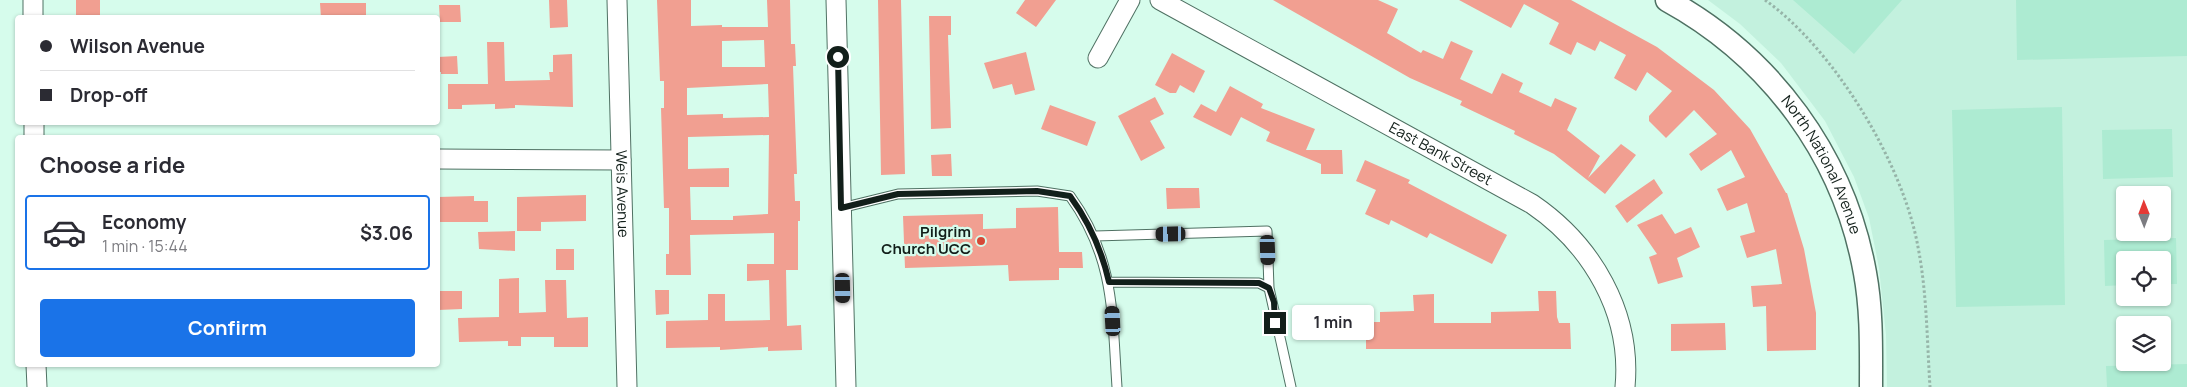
<!DOCTYPE html>
<html lang="en">
<head>
<meta charset="utf-8">
<style>
  body { margin:0; font-family:Manrope,sans-serif; background:#f2f2f3; color:#2b2b33; height:100vh; display:flex; flex-direction:column; font-size:19px; white-space:nowrap }
  * { box-sizing:border-box; margin:0 }
  p { font-size:16px; color:#7c7c81 }
  .icon { flex:none; width:28px; height:28px; fill:none; stroke:currentColor; stroke-width:2; stroke-linecap:round; stroke-linejoin:round }
  .map { position:relative; flex:1; overflow:hidden }
  .side { position:absolute; left:15px; top:135px; width:425px; height:232px; display:flex; flex-direction:column; background:#fff; border-radius:5px; box-shadow:0 1px 4px #0004 }
  .side>* { flex:none }
  .banner { position:absolute; left:15px; top:15px; width:425px; height:110px; border-radius:5px; box-shadow:0 1px 4px #0004; display:grid; align-content:center; height:110px; padding:0 25px; background:#fff }
  .needle { width:32px; rotate:359deg }
  .tools { position:absolute; left:2116px; top:186px; display:grid; gap:10px }
  .tools a { display:grid; place-items:center; width:55px; height:55px; border-radius:5px; background:#fff; box-shadow:0 1px 4px #0004; font-size:25px }
  .end { position:absolute; width:22px; height:22px; margin:-11px; border:6px solid #121f1a; background:#fff; box-shadow:0 0 0 2px #fff }
  .from { border-radius:50% }
  .bubble { position:absolute; height:35px; border-radius:5px; background:#fff; box-shadow:0 1px 4px #0004; font-size:16px; font-weight:700; line-height:35px; text-align:center }
  .car { position:absolute; width:15px; height:30px; margin:-15px -8px; border-radius:6px; box-shadow:0 0 4px 1px #0007; background:linear-gradient(#222 24%,#8ab4d8 0 40%,#222 0 76%,#8ab4d8 0 86%,#222 0) }
  .banner b { display:flex; align-items:center; gap:18px; height:48px; font-size:19px }
  .banner b+b { border-top:1px solid #e1e1e2 }
  .banner i { width:12px; height:12px; background:#2b2b33 }
  ul { padding:0; list-style:none }
  li { display:flex; align-items:center; gap:15px; height:75px; margin:0 10px 8px; padding:0 15px; border:2px solid transparent; border-radius:5px }
  li div { flex:1 }
  li b { display:block; font-size:19px }
  li em { font-style:normal; font-weight:700 }
  li.selected { border-color:#1a73e8 }
  li>.icon { width:45px; height:45px; stroke-width:1.5 }
  h2 { padding:0 25px; font-size:22px; line-height:60px }
  .button { display:flex; gap:10px; margin-top:auto; padding:10px 25px }
  .button a { flex:1; height:58px; border-radius:5px; background:#1a73e8; color:#fff; font-size:20px; font-weight:700; line-height:58px; text-align:center }
  .map>svg:first-child { display:block }
  .built { fill:#c3f1de; fill-rule:evenodd }
  .green { fill:#adebd2 }
  .building { fill:#f19f91; fill-rule:evenodd }
  .lines { fill:none; stroke-linecap:round; stroke-linejoin:round }
  .service-casing { stroke:#4f7163; stroke-width:11 }
  .minor-casing { stroke:#4f7163; stroke-width:21 }
  .tertiary-casing { stroke:#4f7163; stroke-width:25 }
  .path { stroke:#96b4a8; stroke-width:3; stroke-dasharray:2.5 2.5; stroke-linecap:butt }
  .service { stroke:#fff; stroke-width:9 }
  .minor { stroke:#fff; stroke-width:19 }
  .tertiary { stroke:#fff; stroke-width:22 }
  .route { stroke:#121f1a; stroke-width:6 }
  .poi-dot { fill:#d64937; stroke:#d6fcec; stroke-width:2 }
  .labels { text-anchor:middle; stroke-width:4.5; stroke-linejoin:round; paint-order:stroke }
  .street-label { font-size:15px; fill:#121f1a; stroke:#d6fcec }
  .poi-label { font-size:15px; font-weight:bold; fill:#121f1a; stroke:#d6fcec; text-anchor:end }
</style>
</head>
<body>
<div class="map">
<svg width="2187" height="387" viewBox="0 0 2187 387">
  <rect width="100%" height="100%" fill="#d6fcec"/>
  <!-- built -->
  <path class="built" d="M1708 0H2187V387H1887L1886 335 1879 268 1869 218 1854 177 1825 121 1781 63 1740 24ZM2125 195H2162V232H2125ZM2125 260H2162V298H2125ZM2125 325H2162V362H2125Z"/>
  <!-- green -->
  <path class="green" d="M1793 0H1902L1854 54Z
    M2016 0H2187V56L2017 60Z
    M2062 107 2065 305 1956 307 1952 110Z
    M2172 129 2173 177 2103 179 2102 130Z
    M2176 238 2177 284H2163L2162 260H2125V285L2105 286 2104 240Z
    M2187 364V387H2107L2106 366Z"/>
  <!-- building -->
  <path class="building" d="M76 0H100V18H76Z
    M549 0H567L568 27 550 28Z
    M657 0H691V26L722 25V27H768L767 0H790L791 44H795L796 66H793L797 174H794L795 201H800V221H798V270H786L787 326 801 325 802 350 768 351V347L720 350V347L666 348V321L708 320V294H725V321L770 320 769 280 747 281V264H774V233L690 235 691 275H666V254H669V208H664L661 108H664V81H660ZM764 40 765 67H722V41ZM768 84 769 117 723 118V114L687 115V88ZM769 135 768 214 733 216V220H691L690 187H729V168L688 169V137Z
    M878 0H901L905 174 881 175Z
    M1025 0H1056L1036 27 1016 13Z
    M1273 0H1378L1398 9 1387 33 1421 53 1423 50 1443 59 1451 41 1473 51 1460 79 1492 94 1502 73 1523 83 1519 92 1551 107 1555 98 1577 108 1567 130 1600 156 1588 178 1621 144 1636 155 1605 194 1554 154 1514 134 1515 131 1460 105 1462 101 1410 78Z
    M1459 0H1571L1657 47 1714 90 1750 129 1786 193H1787L1804 249 1816 313V350L1767 351 1766 306 1753 307 1751 286 1782 284 1776 249 1747 258 1740 236 1755 232 1747 203 1727 211 1717 189 1745 177 1731 150 1701 171 1689 154 1717 134 1694 110 1666 138 1649 121V116L1672 91 1647 72 1636 91 1614 78 1626 55 1600 41 1595 51 1577 42 1571 55 1549 44 1559 23 1524 4 1511 28Z
    M320 3H366V18H321Z
    M439 5H460L461 22H440Z
    M929 16H951V35H948L951 128 931 129Z
    M487 42H504L505 81 550 80 549 72H553V55L572 54 573 107 515 105V108L495 109V104L462 105V109H448V84H488Z
    M1026 52 1035 90 1015 95 1012 84 993 89 984 63Z
    M1172 53 1205 71 1194 93 1180 85 1176 93H1170L1155 85Z
    M457 56 458 74H441V72H438V57Z
    M1230 86 1263 104 1261 108 1315 129 1306 150H1342L1343 174H1321V164L1266 141 1270 132 1241 117 1231 136 1193 117 1201 104 1216 112Z
    M1155 97 1164 114 1150 121 1165 148 1141 161 1118 116Z
    M1050 105 1096 122 1087 146 1041 129Z
    M951 154 952 176H932L931 155Z
    M1365 160 1410 180 1408 183 1507 235 1492 264 1430 233 1427 238 1391 220 1389 225 1365 214 1376 190 1356 181Z
    M1654 179 1663 193 1627 223 1615 206Z
    M1166 188H1199L1200 208 1167 209Z
    M586 195V221L541 222V231H517V197Z
    M474 196V201H488V222H438V197Z
    M1058 207 1059 252H1082L1083 268H1059V280L1009 281 1008 265 905 268 903 216 983 214V229L1016 228V208Z
    M1662 214 1675 234 1691 227 1700 247 1677 258 1683 277 1658 284 1649 257 1657 254 1637 225Z
    M515 231V251L479 249 478 232Z
    M556 249H574V270H556Z
    M519 278V313L546 312 545 280H566L567 318 588 317V347H554V337H521V346H508V341L459 342 458 318 499 317V279Z
    M655 290H669V314L656 315Z
    M438 291H462V309L438 310Z
    M1538 291H1556L1557 317 1559 323H1570L1571 349H1366V322H1380V312L1414 311 1413 295 1434 294V323H1491V312L1539 311Z
    M1725 323 1726 350 1671 351V324Z"/>
  <g class="lines">
    <!-- service casing -->
    <g class="service-casing">
      <path id="service" d="M841 208 898 194 1037 191 1070 196C1115 258 1112 314 1117 387
        M1095 236 1267 231 1269 288
        M1109 282 1259 283 1269 288 1291 387"/>
    </g>
    <!-- minor casing -->
    <g class="minor-casing">
      <g id="minor">
        <path d="M33 0V18"/>
        <path id="s1" d="M617 0 627 387"/>
        <path d="M836 0 846 387"/>
        <path id="s2" d="M1160 0 1532 204C1592 245 1632 313 1625 387"/>
        <path d="M1098 58 1130 0"/>
        <path d="M34 122V138"/>
        <path d="M438 159 621 160"/>
        <path d="M36 365 37 387"/>
      </g>
    </g>
    <!-- tertiary casing -->
    <g class="tertiary-casing">
      <g id="tertiary">
        <path id="s3" d="M1667 0C1771 57 1844 156 1865 273 1872 311 1871 349 1871 387"/>
      </g>
    </g>
    <!-- path -->
    <path class="path" d="M1765 0C1834 49 1903 163 1918 247 1927 293 1927 341 1930 387"/>
    <!-- service -->
    <use href="#service" class="service"/>
    <!-- minor -->
    <use href="#minor" class="minor"/>
    <!-- tertiary -->
    <use href="#tertiary" class="tertiary"/>
  </g>
  <g class="lines">
    <!-- route -->
    <path class="route" d="M838 57 841 208 898 194 1037 191 1070 196C1089 222 1102 251 1109 282L1259 283 1269 288 1274 302 1275 323"/>
  </g>
  <!-- markers -->
  <circle class="poi-dot" cx="981" cy="241" r="5"/>
  <g class="labels">
    <!-- street labels -->
    <g class="street-label">
      <text dy="5" stroke="none"><textPath href="#s2" startOffset="320">East Bank Street</textPath></text>
      <text dy="5" stroke="none"><textPath href="#s3" startOffset="231">North National Avenue</textPath></text>
      <text dy="5" stroke="none"><textPath href="#s1" startOffset="194">Weis Avenue</textPath></text>
    </g>
    <!-- poi labels -->
    <g class="poi-label">
      <text x="971" y="237">Pilgrim<tspan x="971" dy="17">Church UCC</tspan></text>
    </g>
  </g>
</svg>
<div class="tools">
<a><svg class="needle" viewBox="-14 -14 28 28"><path d="M0-13l5 13h-10z" fill="#e53935"/><path d="M0 13l5-13h-10z" fill="#7c7c81"/></svg></a>
<a><svg class="icon" aria-label="locate" viewBox="0 0 24 24"><circle cx="12" cy="12" r="6"/><path d="M12 2v4M12 18v4M2 12h4M18 12h4"/></svg></a>
<a><svg class="icon" aria-label="layers" viewBox="0 0 24 24"><path d="M12 4l9 5-9 5-9-5zM3 14l9 5 9-5"/></svg></a>
</div>
<i class="end from" style="left:838px;top:57px"></i>
<i class="end" style="left:1275px;top:323px"></i>
<div class="bubble" style="left:1292px;top:305px;width:82px">1 min</div>
<i class="car" style="left:1171px;top:234px;rotate:269deg"></i>
<i class="car" style="left:1268px;top:250px;rotate:178deg"></i>
<i class="car" style="left:843px;top:288px;rotate:179deg"></i>
<i class="car" style="left:1113px;top:321px;rotate:357deg"></i>
<div class="banner">
<b><i class="from"></i>Wilson Avenue</b>
<b><i></i>Drop-off</b>
</div>
<section class="side">
<h2>Choose a ride</h2>
<ul>
<li class="selected"><svg class="icon" aria-label="car" viewBox="0 0 24 24"><path d="M5 17H2v-5l4-1 3-4h7l3 4 3 1v5h-3M9 17h6M6 11h13"/><circle cx="7" cy="17" r="2"/><circle cx="17" cy="17" r="2"/></svg><div><b>Economy</b><p>1 min · 15:44</p></div><em>$3.06</em></li>
</ul>
<div class="button"><a>Confirm</a></div>
</section>
</div>
</body>
</html>
